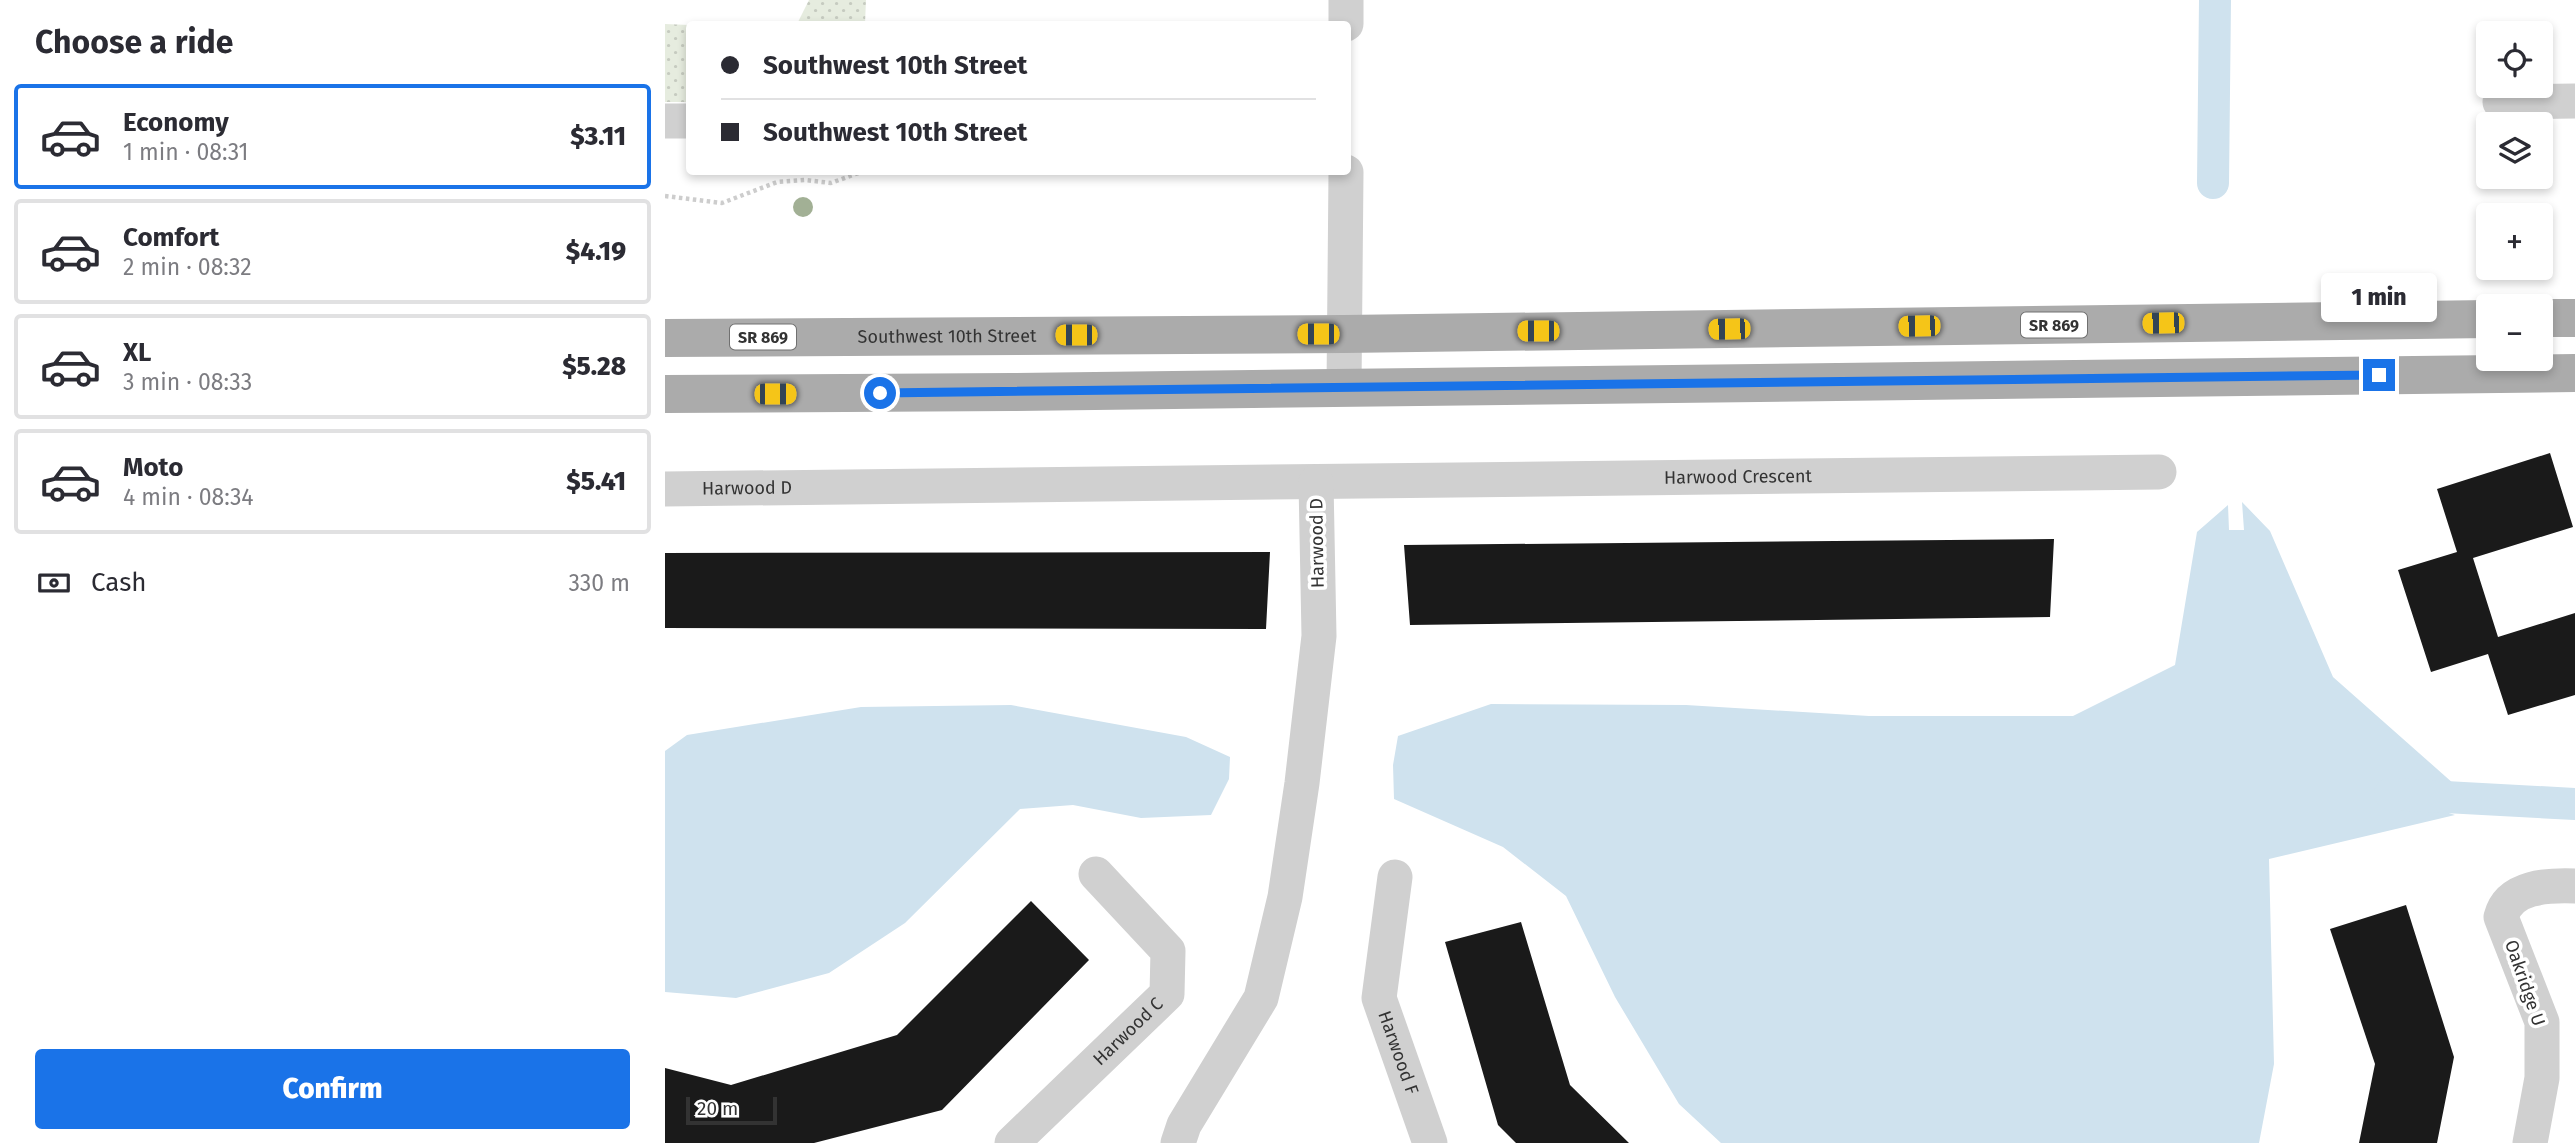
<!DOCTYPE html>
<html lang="en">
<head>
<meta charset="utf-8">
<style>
  body { margin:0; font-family:"Fira Sans",sans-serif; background:#f2f2f3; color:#2b2b33; height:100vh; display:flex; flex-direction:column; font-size:26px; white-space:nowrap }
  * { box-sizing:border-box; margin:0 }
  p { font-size:23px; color:#7c7c81 }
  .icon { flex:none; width:38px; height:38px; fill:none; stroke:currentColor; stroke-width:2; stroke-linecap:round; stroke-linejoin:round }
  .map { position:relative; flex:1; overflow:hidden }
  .panel { display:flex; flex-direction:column; background:#fff; width:665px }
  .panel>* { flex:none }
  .hud { position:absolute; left:21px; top:21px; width:665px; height:154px; border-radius:7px; box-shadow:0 4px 10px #0003; display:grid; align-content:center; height:154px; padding:0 35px; background:#fff }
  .controls { position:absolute; left:1811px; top:21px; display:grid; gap:14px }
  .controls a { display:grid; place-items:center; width:77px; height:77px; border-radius:7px; background:#fff; box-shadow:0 4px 10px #0003; font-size:35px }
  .scale { position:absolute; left:21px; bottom:18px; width:91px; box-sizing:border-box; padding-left:7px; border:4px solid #333; border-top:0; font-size:19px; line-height:24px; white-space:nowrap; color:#333; -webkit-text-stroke:5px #fff; paint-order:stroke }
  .end { position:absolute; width:32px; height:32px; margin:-16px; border:9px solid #1a73e8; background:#fff; box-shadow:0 0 0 4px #fff }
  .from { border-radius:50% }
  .bubble { position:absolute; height:49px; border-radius:7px; background:#fff; box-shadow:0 4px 10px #0003; font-size:23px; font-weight:800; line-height:49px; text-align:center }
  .car { position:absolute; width:21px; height:42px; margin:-21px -10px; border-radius:9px; box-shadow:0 0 5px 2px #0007; background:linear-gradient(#f5c518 24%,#345 0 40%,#f5c518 0 76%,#345 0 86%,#f5c518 0) }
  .hud b { display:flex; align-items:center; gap:24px; height:66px; font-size:26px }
  .hud b+b { border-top:2px solid #e1e1e2 }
  .hud i { width:18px; height:18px; background:#2b2b33 }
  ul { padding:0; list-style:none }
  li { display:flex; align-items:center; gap:21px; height:105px; margin:0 14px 10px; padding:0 21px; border:4px solid #e1e1e2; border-radius:7px }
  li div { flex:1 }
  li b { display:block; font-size:26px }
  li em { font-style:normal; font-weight:800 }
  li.active { border-color:#1a73e8 }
  li>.icon { width:63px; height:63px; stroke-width:1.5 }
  h2 { padding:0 35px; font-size:32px; line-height:84px }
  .pay { display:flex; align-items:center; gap:18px; height:77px; padding:0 35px; font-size:26px }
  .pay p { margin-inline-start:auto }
  .cta { display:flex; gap:14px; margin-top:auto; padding:14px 35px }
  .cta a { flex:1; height:80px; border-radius:7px; background:#1a73e8; color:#fff; font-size:28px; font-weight:800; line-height:80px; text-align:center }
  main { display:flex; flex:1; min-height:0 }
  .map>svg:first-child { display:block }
  .green { fill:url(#green-dots) }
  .water { fill:#cfe2ee }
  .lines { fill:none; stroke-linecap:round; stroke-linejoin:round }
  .canal { stroke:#cfe2ee; stroke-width:32 }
  .building { fill:#1a1a1a }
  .path { stroke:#cdcdcd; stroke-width:4.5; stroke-dasharray:3.5 3.5; stroke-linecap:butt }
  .minor { stroke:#d0d0d0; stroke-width:35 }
  .major { stroke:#ababab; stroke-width:38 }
  .tree { fill:#a2b095 }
  .route { stroke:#1a73e8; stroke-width:9 }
  .labels { text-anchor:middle; stroke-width:7; stroke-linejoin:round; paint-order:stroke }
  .shield { fill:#fff; stroke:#707070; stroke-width:2 }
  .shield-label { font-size:16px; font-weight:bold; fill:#333 }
  .street-label { font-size:18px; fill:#333; stroke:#fff }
</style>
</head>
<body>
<main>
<section class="panel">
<h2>Choose a ride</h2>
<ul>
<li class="active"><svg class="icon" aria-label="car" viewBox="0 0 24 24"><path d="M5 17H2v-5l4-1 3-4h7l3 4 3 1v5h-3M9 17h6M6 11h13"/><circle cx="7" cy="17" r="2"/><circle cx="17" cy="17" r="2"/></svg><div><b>Economy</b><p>1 min · 08:31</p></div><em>$3.11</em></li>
<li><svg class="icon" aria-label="car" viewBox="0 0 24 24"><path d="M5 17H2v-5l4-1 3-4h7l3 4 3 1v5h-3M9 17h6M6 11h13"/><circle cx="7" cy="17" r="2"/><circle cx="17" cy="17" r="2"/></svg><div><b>Comfort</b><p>2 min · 08:32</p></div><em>$4.19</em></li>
<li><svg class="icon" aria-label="car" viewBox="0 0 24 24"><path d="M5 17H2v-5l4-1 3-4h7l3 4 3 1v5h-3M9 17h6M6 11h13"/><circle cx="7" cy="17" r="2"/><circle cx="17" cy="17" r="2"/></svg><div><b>XL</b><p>3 min · 08:33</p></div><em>$5.28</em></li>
<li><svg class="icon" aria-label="car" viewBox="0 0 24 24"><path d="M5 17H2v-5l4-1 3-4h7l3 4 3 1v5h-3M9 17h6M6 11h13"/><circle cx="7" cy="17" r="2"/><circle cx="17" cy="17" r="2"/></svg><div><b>Moto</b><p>4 min · 08:34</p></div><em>$5.41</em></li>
</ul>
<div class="pay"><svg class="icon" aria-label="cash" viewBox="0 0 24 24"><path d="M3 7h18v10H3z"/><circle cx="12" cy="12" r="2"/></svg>Cash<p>330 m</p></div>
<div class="cta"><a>Confirm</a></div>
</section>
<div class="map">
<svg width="1910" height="1143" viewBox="0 0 1910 1143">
  <defs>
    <pattern id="green-dots" width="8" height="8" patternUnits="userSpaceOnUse" patternTransform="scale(1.75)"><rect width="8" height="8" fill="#e6ecdf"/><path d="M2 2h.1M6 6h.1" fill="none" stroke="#c6cbc0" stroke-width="1.8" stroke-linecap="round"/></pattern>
  </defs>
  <rect width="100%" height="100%" fill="#fff"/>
  <!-- green -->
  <path class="green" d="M144 0H201L200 24H132Z
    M0 24 24 25V102H0Z"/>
  <!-- water -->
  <path class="water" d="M1577 502 1605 531 1668 677 1789 784 1727 786 1725 794 1790 815 1604 859 1609 1064 1594 1143H1056L1014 1104 950 997 901 896 838 847 729 799 728 765 733 736 826 704 1021 705 1204 716H1408L1510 665 1532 532 1563 505 1564 530H1579Z
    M346 705 521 737 565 757 564 779 546 815 476 818 408 805 355 809 240 923 164 973 71 998 0 992V751L22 735 196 707Z"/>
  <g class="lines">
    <!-- canal -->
    <path class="canal" d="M1548 183 1550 0
      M1725 794 1910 804"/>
  </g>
  <!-- building -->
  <path class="building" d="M1885 453 1908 527 1808 558 1833 637 1910 613V695L1843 715 1823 654 1766 672 1733 570 1792 552 1772 489Z
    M1389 539 1385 617 745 625 739 545Z
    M605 552 601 629 0 628V553Z
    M366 901 424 960 277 1110 149 1143H0V1068L66 1085 232 1035Z
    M1741 905 1789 1057 1772 1143H1694L1710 1064 1665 929Z
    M856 922 905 1085 964 1143H851L833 1125 780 942Z"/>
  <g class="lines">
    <!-- path -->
    <path class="path" d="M0 196 57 203 112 182 140 180 166 183 196 172"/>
    <!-- minor -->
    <g class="minor">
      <path d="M681 24V0"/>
      <path d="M1835 102 1910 101"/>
      <path d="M0 121H24"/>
      <path d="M679 388 681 172"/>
      <path id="s1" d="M0 489 1494 472"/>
      <path id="s2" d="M730 877 714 998 765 1143"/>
      <path id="s3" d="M347 1143 502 994 503 951 431 874"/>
      <path d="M513 1143 519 1125 596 998 620 897 637 783 654 636 651 482"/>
      <path d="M1865 1143 1877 1078V1022L1836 917C1844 886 1883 885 1910 886"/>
    </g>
    <!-- major -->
    <g class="major">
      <path d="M1876 318H1910"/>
      <path id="s4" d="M0 338 679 334 1824 319"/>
      <path d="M0 394 347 392 1910 373"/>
    </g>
  </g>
  <!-- trees -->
  <circle class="tree" cx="138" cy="207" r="10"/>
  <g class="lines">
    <!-- route -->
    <path class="route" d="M215 393 1714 375"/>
  </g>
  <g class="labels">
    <!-- shield labels -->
    <g class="shield">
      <rect x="1356" y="312.5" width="66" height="25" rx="5"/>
      <rect x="65" y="324.5" width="66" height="25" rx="5"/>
    </g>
    <g class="shield-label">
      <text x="1389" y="331">SR 869</text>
      <text x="98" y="343">SR 869</text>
    </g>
    <!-- street labels -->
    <g class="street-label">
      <text dy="6" stroke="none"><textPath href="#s4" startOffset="282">Southwest 10th Street</textPath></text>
      <text dy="6" stroke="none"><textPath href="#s1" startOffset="1073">Harwood Crescent</textPath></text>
      <text dy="6" stroke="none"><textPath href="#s1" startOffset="82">Harwood D</textPath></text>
      <text transform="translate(652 543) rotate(-91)" y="6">Harwood D</text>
      <text transform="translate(1860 983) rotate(71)" y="6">Oakridge U</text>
      <text dy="6" stroke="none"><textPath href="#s3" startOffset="161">Harwood C</textPath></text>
      <text dy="6" stroke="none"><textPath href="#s2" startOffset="180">Harwood F</textPath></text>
    </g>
  </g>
</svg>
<div class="controls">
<a><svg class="icon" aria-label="locate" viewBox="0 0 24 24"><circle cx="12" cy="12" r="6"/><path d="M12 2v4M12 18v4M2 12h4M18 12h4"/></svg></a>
<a><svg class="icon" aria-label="layers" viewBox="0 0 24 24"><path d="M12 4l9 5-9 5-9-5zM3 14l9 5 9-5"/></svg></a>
<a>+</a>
<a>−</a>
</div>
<div class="scale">20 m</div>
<i class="end from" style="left:215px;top:393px"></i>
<i class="end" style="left:1714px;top:375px"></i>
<div class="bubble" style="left:1656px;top:273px;width:116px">1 min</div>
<i class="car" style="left:1498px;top:323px;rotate:269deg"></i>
<i class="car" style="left:1254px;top:326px;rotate:269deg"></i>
<i class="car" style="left:1064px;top:329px;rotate:269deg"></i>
<i class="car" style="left:873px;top:331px;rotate:270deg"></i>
<i class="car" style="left:653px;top:334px;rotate:270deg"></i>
<i class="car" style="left:411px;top:335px;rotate:270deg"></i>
<i class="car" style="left:110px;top:394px;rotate:90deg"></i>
<div class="hud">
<b><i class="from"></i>Southwest 10th Street</b>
<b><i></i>Southwest 10th Street</b>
</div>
</div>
</main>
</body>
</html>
